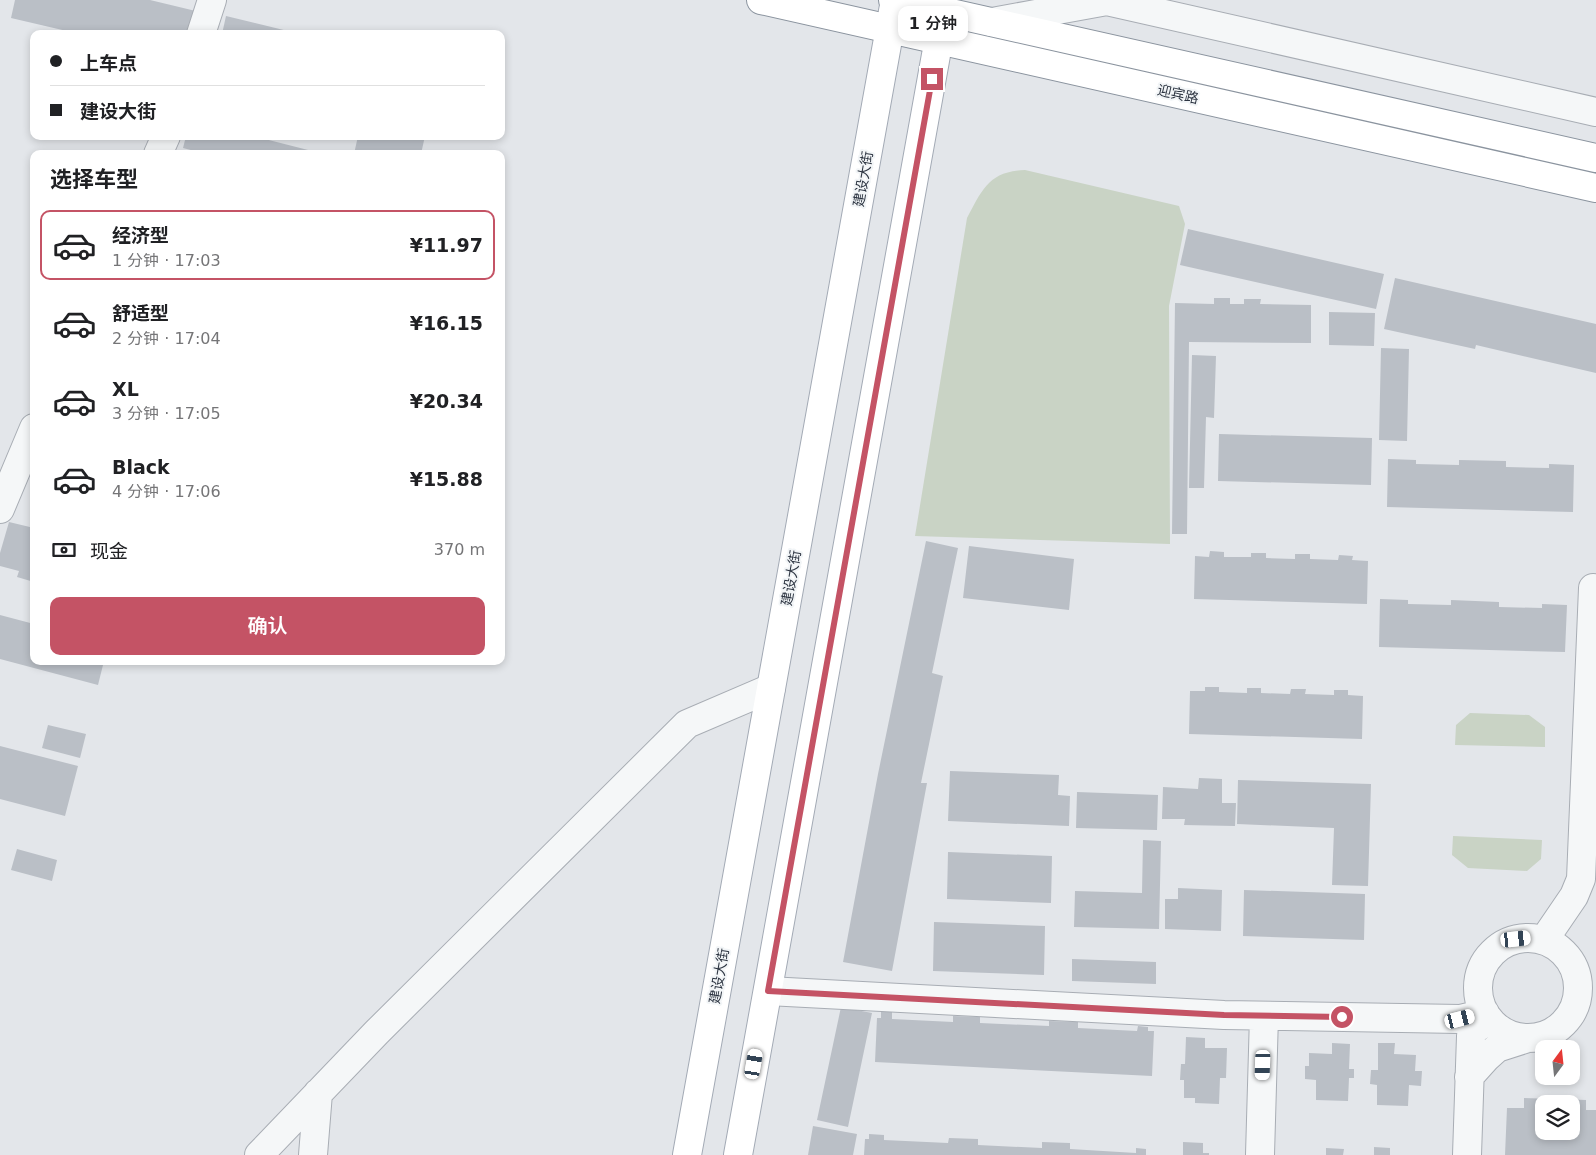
<!DOCTYPE html>
<html lang="zh">
<head>
<meta charset="utf-8">
<style>
  body { margin:0; font-family:"DejaVu Sans","Noto Sans SC",sans-serif; background:#f6f6f6; color:#202124; height:100vh; display:flex; flex-direction:column; font-size:19px; white-space:nowrap }
  * { box-sizing:border-box; margin:0 }
  p { font-size:16px; color:#757577 }
  .icon { flex:none; width:28px; height:28px; fill:none; stroke:currentColor; stroke-width:2; stroke-linecap:round; stroke-linejoin:round }
  .map { position:relative; flex:1; overflow:hidden }
  .panel { position:absolute; left:30px; top:150px; width:475px; height:515px; display:flex; flex-direction:column; background:#fff; border-radius:10px; box-shadow:0 2px 8px #0003 }
  .panel>* { flex:none }
  .top-card { position:absolute; left:30px; top:30px; width:475px; height:110px; border-radius:10px; box-shadow:0 2px 8px #0003; display:grid; align-content:center; height:110px; padding:0 20px; background:#fff }
  .needle { width:32px; rotate:15deg }
  .controls { position:absolute; left:1535px; top:1040px; display:grid; gap:10px }
  .controls a { display:grid; place-items:center; width:45px; height:45px; border-radius:10px; background:#fff; box-shadow:0 2px 8px #0003; font-size:25px }
  .end { position:absolute; width:22px; height:22px; margin:-11px; border:6px solid #c45365; background:#fff; box-shadow:0 0 0 2px #fff }
  .from { border-radius:50% }
  .bubble { position:absolute; height:35px; border-radius:10px; background:#fff; box-shadow:0 2px 8px #0003; font-size:16px; font-weight:600; line-height:35px; text-align:center }
  .car { position:absolute; width:15px; height:30px; margin:-15px -8px; border-radius:6px; box-shadow:0 0 4px 1px #0007; background:linear-gradient(#fff 24%,#345 0 40%,#fff 0 76%,#345 0 86%,#fff 0) }
  .top-card b { display:flex; align-items:center; gap:18px; height:48px; font-size:19px }
  .top-card b+b { border-top:1px solid #e0e0e0 }
  .top-card i { width:12px; height:12px; background:#202124 }
  ul { padding:0; list-style:none }
  li { display:flex; align-items:center; gap:15px; height:70px; margin:0 10px 8px; padding:0 10px; border:2px solid transparent; border-radius:10px }
  li div { flex:1 }
  li b { display:block; font-size:19px }
  li em { font-style:normal; font-weight:600 }
  li.current { border-color:#c45365 }
  li>.icon { width:45px; height:45px; stroke-width:1.5 }
  h2 { padding:0 20px; font-size:22px; line-height:60px }
  .pay { display:flex; align-items:center; gap:12px; height:55px; padding:0 20px; font-size:19px }
  .pay p { margin-inline-start:auto }
  .action { display:flex; gap:10px; margin-top:auto; padding:10px 20px }
  .action a { flex:1; height:58px; border-radius:10px; background:#c45365; color:#fff; font-size:20px; font-weight:600; line-height:58px; text-align:center }
  .map>svg:first-child { display:block }
  .green { fill:#c9d3c5 }
  .building { fill:#babfc6; fill-rule:evenodd }
  .lines { fill:none; stroke-linecap:round; stroke-linejoin:round }
  .minor-casing { stroke:#a8adb4; stroke-width:30 }
  .major-casing { stroke:#a3aab5; stroke-width:30 }
  .highway-casing { stroke:#8b949f; stroke-width:30 }
  .minor { stroke:#f5f7f8; stroke-width:28 }
  .major { stroke:#fff; stroke-width:28 }
  .highway { stroke:#fff; stroke-width:28 }
  .route { stroke:#c45365; stroke-width:6 }
  .labels { text-anchor:middle; stroke-width:4; stroke-linejoin:round; paint-order:stroke }
  .street-label { font-size:14px; fill:#2c3441; stroke:#f2f5f7 }
</style>
</head>
<body>
<div class="map">
<svg width="1596" height="1155" viewBox="0 0 1596 1155">
  <rect width="100%" height="100%" fill="#e3e6ea"/>
  <!-- green -->
  <path class="green" d="M1025 170 1179 206 1185 224 1169 306 1170 544 915 536 967 218C982 190 989 171 1025 170Z
    M1470 713 1529 715 1545 727V747L1455 745 1456 725Z
    M1453 836 1542 840 1541 859 1527 871 1468 868 1452 855Z"/>
  <!-- building -->
  <path class="building" d="M15 0H150L204 13 199 34H71V32L11 18Z
    M226 16 296 33 295 34H222Z
    M186 136H253L312 151 311 154H206L183 148Z
    M358 136H425L421 154H354Z
    M1188 229 1384 274 1376 309 1180 265Z
    M1395 278 1596 324V373L1476 345 1475 349 1384 329Z
    M1214 298H1230V304H1244V299H1261L1260 304 1311 305V343L1189 342 1187 534H1172L1175 303 1214 304Z
    M1329 312 1375 313 1374 346 1329 345Z
    M1381 348 1409 349 1407 441 1379 440Z
    M1192 355 1216 356 1214 418 1206 417 1204 488H1189Z
    M1219 434 1372 438 1371 485 1218 481Z
    M1388 459 1416 460V464L1459 465V460L1506 461V467L1549 468V464L1574 465 1573 512 1387 507Z
    M9 522 34 528V582L17 577 19 571 0 566V553Z
    M926 541 958 548 932 673 943 676 921 783H927L892 971 843 962 878 774Z
    M969 546 1074 559 1069 610 963 598Z
    M1210 551 1224 552V557H1251V553H1266V558L1295 559V554H1310V559L1338 560 1339 555 1353 556 1352 560 1368 561 1367 604 1194 599 1195 556 1209 557Z
    M1380 599 1408 600V604L1451 605V600L1499 602V607L1542 608V604L1567 605 1565 652 1379 647Z
    M0 615 34 624V661H104L98 685 0 659Z
    M1205 687H1219V692L1247 693V688H1261V693L1290 694 1291 689H1306L1305 694 1334 695V690H1348V695L1363 696 1362 739 1189 734 1190 691H1205Z
    M48 725 86 734 80 758 42 748Z
    M0 746 78 766 65 816 0 799Z
    M950 771 1059 775 1058 795 1070 796 1069 826 948 821Z
    M1199 778 1222 779V803H1236L1235 826 1184 825 1185 819H1162L1163 787 1198 789Z
    M1238 780 1371 784 1368 886 1332 885 1334 828 1237 824Z
    M1077 792 1158 795 1157 830 1076 828Z
    M1143 840 1161 841 1159 929 1074 927 1075 891 1142 893Z
    M17 849 57 860 52 881 11 870Z
    M948 852 1052 856 1051 903 947 899Z
    M1178 888 1222 890 1221 931 1165 929V899H1178Z
    M1244 890 1365 894 1364 940 1243 936Z
    M934 922 1045 926 1044 975 933 971Z
    M1072 959 1156 962V984L1072 981Z
    M841 1007 872 1013 848 1127 817 1120Z
    M881 1012H892V1019L953 1022V1016L980 1017V1023L1049 1026V1021L1078 1022V1028L1137 1031 1138 1026 1148 1027V1031H1154L1152 1076 875 1062 877 1018H881Z
    M1186 1037 1205 1038V1048H1227L1226 1078H1220L1219 1104 1195 1103V1098H1184V1080H1180L1181 1064H1185Z
    M1332 1043 1350 1044 1349 1069H1354V1078H1349L1348 1101 1316 1100V1080L1305 1079V1066H1309V1053L1332 1054Z
    M1378 1043H1395L1394 1054 1416 1055 1415 1071H1422L1421 1086 1409 1085 1408 1106 1377 1105V1085L1370 1084 1371 1070H1378Z
    M1524 1098 1586 1100V1110H1596V1155H1505L1507 1108H1524ZM1544 1104H1571V1131H1544Z
    M813 1126 857 1134 853 1155H808Z
    M869 1134 884 1135V1140L948 1143 949 1138 978 1139V1145L1042 1148V1142L1070 1143V1149L1136 1153V1148L1146 1149V1155H864L865 1139H869Z
    M1183 1142 1203 1143V1153H1209V1155H1183Z
    M1374 1147 1390 1148V1155H1374Z
    M1326 1148 1344 1149 1343 1155H1326Z"/>
  <g class="lines">
    <!-- minor casing -->
    <g class="minor-casing">
      <path id="minor" d="M992 22 1107 1 1596 112
        M201 34 212 0
        M158 154 166 136
        M0 509 34 428
        M1478 988a50 50 0 1 1 100 0a50 50 0 1 1-100 0Z
        M1544 940 1574 896 1581 879 1593 588
        M768 991 1224 1015 1460 1019 1485 1013
        M1469 1077 1487 1057 1497 1048 1528 1038
        M259 1155 377 1032 687 724 771 688
        M313 1155 318 1093
        M1260 1155 1264 1016
        M1467 1155 1471 1036 1474 1030 1489 1019"/>
    </g>
    <!-- major casing -->
    <g class="major-casing">
      <path id="major" d="M687 1155 895 0
        M738 1155 943 16"/>
    </g>
    <!-- highway casing -->
    <g class="highway-casing">
      <path id="highway" d="M761 0 1596 188
        M893 0 1596 158"/>
    </g>
    <!-- minor -->
    <use href="#minor" class="minor"/>
    <!-- major -->
    <use href="#major" class="major"/>
    <!-- highway -->
    <use href="#highway" class="highway"/>
  </g>
  <g class="lines">
    <!-- route -->
    <path class="route" d="M932 79 768 991 1224 1015 1342 1017"/>
  </g>
  <g class="labels">
    <!-- street labels -->
    <g class="street-label">
      <text transform="translate(1178 94) rotate(13)" y="5">迎宾路</text>
      <text transform="translate(863 179) rotate(-80)" y="5">建设大街</text>
      <text transform="translate(791 578) rotate(-80)" y="5">建设大街</text>
      <text transform="translate(719 976) rotate(-80)" y="5">建设大街</text>
    </g>
  </g>
</svg>
<div class="controls">
<a><svg class="needle" viewBox="-14 -14 28 28"><path d="M0-13l5 13h-10z" fill="#e53935"/><path d="M0 13l5-13h-10z" fill="#757577"/></svg></a>
<a><svg class="icon" aria-label="layers" viewBox="0 0 24 24"><path d="M12 4l9 5-9 5-9-5zM3 14l9 5 9-5"/></svg></a>
</div>
<i class="end from" style="left:1342px;top:1017px"></i>
<i class="end" style="left:932px;top:79px"></i>
<div class="bubble" style="left:898px;top:6px;width:70px">1 分钟</div>
<i class="car" style="left:1516px;top:939px;rotate:84deg"></i>
<i class="car" style="left:1460px;top:1019px;rotate:76deg"></i>
<i class="car" style="left:754px;top:1064px;rotate:10deg"></i>
<i class="car" style="left:1263px;top:1065px;rotate:182deg"></i>
<div class="top-card">
<b><i class="from"></i>上车点</b>
<b><i></i>建设大街</b>
</div>
<section class="panel">
<h2>选择车型</h2>
<ul>
<li class="current"><svg class="icon" aria-label="car" viewBox="0 0 24 24"><path d="M5 17H2v-5l4-1 3-4h7l3 4 3 1v5h-3M9 17h6M6 11h13"/><circle cx="7" cy="17" r="2"/><circle cx="17" cy="17" r="2"/></svg><div><b>经济型</b><p>1 分钟 · 17:03</p></div><em>¥11.97</em></li>
<li><svg class="icon" aria-label="car" viewBox="0 0 24 24"><path d="M5 17H2v-5l4-1 3-4h7l3 4 3 1v5h-3M9 17h6M6 11h13"/><circle cx="7" cy="17" r="2"/><circle cx="17" cy="17" r="2"/></svg><div><b>舒适型</b><p>2 分钟 · 17:04</p></div><em>¥16.15</em></li>
<li><svg class="icon" aria-label="car" viewBox="0 0 24 24"><path d="M5 17H2v-5l4-1 3-4h7l3 4 3 1v5h-3M9 17h6M6 11h13"/><circle cx="7" cy="17" r="2"/><circle cx="17" cy="17" r="2"/></svg><div><b>XL</b><p>3 分钟 · 17:05</p></div><em>¥20.34</em></li>
<li><svg class="icon" aria-label="car" viewBox="0 0 24 24"><path d="M5 17H2v-5l4-1 3-4h7l3 4 3 1v5h-3M9 17h6M6 11h13"/><circle cx="7" cy="17" r="2"/><circle cx="17" cy="17" r="2"/></svg><div><b>Black</b><p>4 分钟 · 17:06</p></div><em>¥15.88</em></li>
</ul>
<div class="pay"><svg class="icon" aria-label="cash" viewBox="0 0 24 24"><path d="M3 7h18v10H3z"/><circle cx="12" cy="12" r="2"/></svg>现金<p>370 m</p></div>
<div class="action"><a>确认</a></div>
</section>
</div>
</body>
</html>
